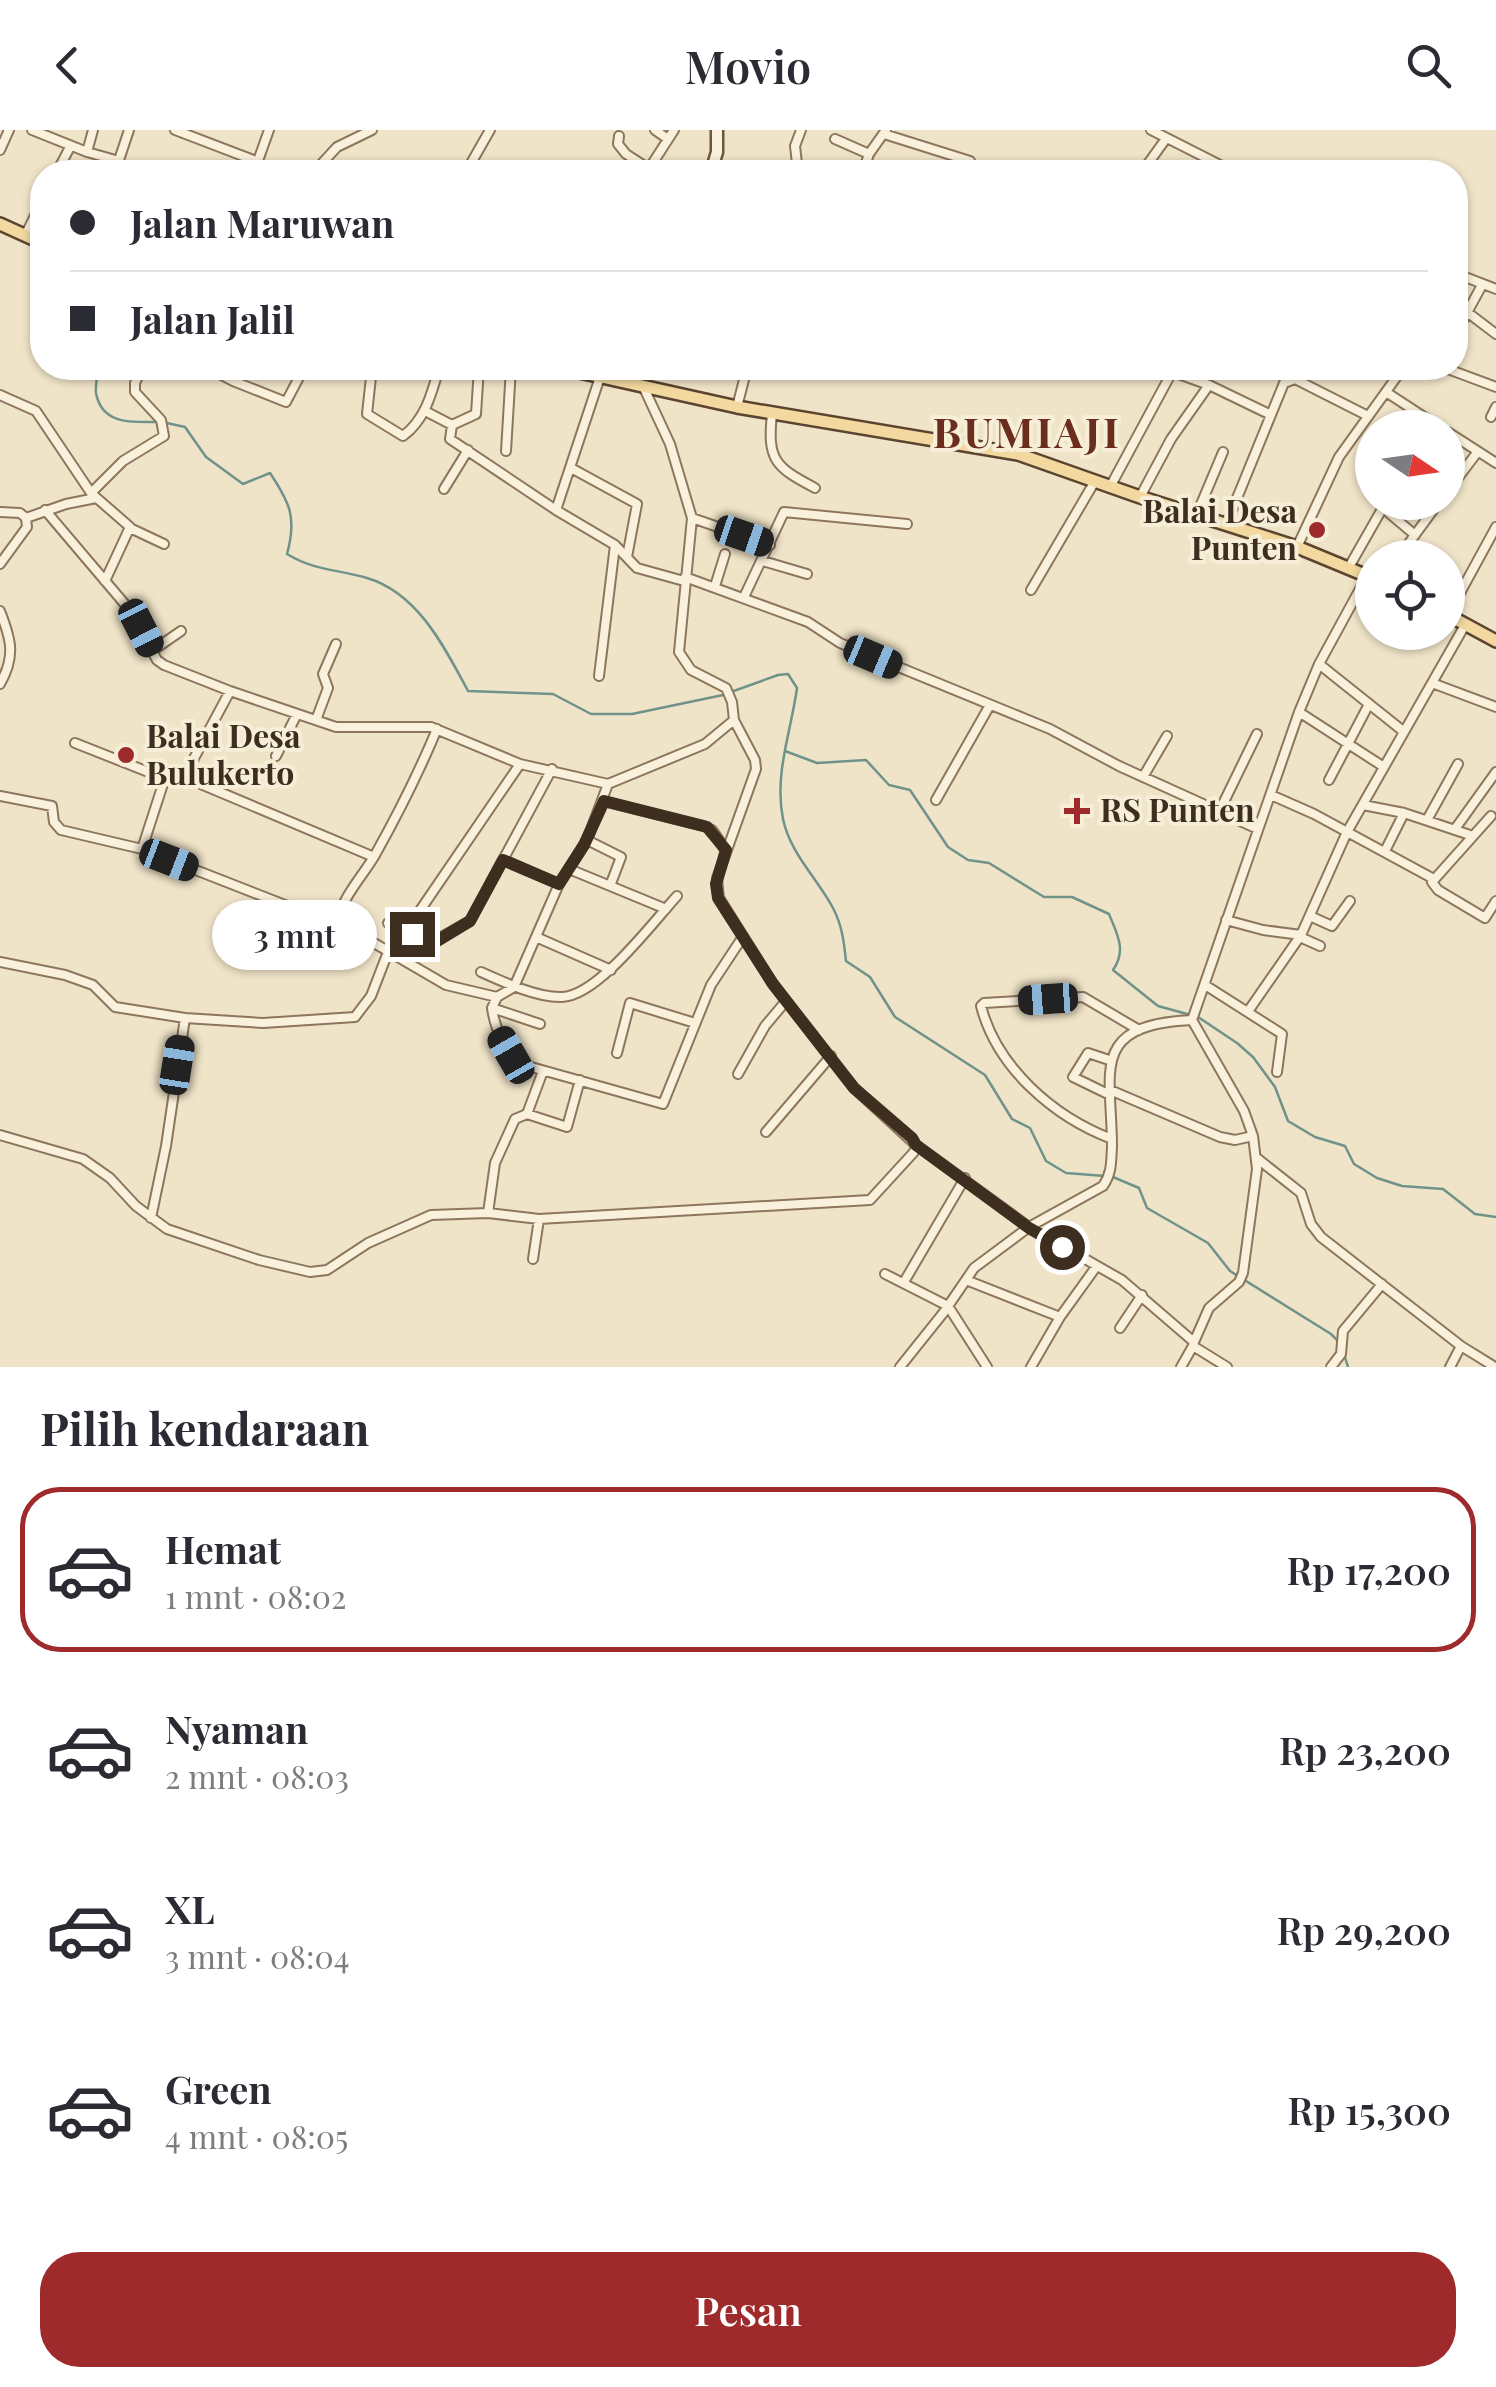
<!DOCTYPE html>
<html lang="id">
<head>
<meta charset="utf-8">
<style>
  body { margin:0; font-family:"Playfair Display",serif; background:#f7f7f7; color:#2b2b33; height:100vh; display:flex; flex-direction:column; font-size:38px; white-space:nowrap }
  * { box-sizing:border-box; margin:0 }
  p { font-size:32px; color:#7c7c81 }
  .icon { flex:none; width:55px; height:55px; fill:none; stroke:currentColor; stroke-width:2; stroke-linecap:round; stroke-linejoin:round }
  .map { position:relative; height:1237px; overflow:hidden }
  .side { display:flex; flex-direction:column; background:#fff; flex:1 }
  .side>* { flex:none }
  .banner { position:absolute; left:30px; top:30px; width:1438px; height:220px; border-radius:40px; box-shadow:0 2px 8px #0004; display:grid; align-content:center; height:220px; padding:0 40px; background:#fff }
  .needle { width:65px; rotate:103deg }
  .tools { position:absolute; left:1355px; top:280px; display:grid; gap:20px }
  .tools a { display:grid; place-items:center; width:110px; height:110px; border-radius:50%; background:#fff; box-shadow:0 2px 8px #0004; font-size:50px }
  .end { position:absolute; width:45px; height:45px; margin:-22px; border:12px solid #3d2e20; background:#fff; box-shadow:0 0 0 5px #fff }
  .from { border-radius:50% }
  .bubble { position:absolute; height:70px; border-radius:35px; background:#fff; box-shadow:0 2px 8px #0004; font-size:32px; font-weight:600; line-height:70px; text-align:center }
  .car { position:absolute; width:30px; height:60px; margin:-30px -15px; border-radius:12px; box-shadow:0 0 8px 2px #0007; background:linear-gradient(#222 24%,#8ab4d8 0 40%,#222 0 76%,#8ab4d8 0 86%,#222 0) }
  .banner b { display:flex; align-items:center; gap:35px; height:95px; font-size:38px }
  .banner b+b { border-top:2px solid #e1e1e2 }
  .banner i { width:25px; height:25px; background:#2b2b33 }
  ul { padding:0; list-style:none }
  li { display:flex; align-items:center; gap:30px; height:165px; margin:0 20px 15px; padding:0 20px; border:5px solid transparent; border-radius:40px }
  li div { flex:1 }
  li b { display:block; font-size:38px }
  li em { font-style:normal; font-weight:600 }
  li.current { border-color:#9e2a2b }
  li>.icon { width:90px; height:90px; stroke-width:1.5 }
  h2 { padding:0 40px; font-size:45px; line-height:120px }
  .primary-button { display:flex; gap:20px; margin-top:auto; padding:20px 40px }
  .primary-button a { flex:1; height:115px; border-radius:40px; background:#9e2a2b; color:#fff; font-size:40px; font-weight:600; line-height:115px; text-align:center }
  header { display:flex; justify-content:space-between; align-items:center; height:130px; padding:0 40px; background:#fff; font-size:45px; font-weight:600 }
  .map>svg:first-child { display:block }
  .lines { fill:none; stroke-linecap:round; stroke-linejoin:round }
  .stream { stroke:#6f938a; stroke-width:2.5 }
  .street-casing { stroke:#8d765c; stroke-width:12 }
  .secondary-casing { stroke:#6f573f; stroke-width:15 }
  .primary-casing { stroke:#5b4430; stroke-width:16 }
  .street { stroke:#faf1dc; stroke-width:8 }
  .secondary { stroke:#faf1dc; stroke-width:10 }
  .primary { stroke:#f3d9a0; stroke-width:11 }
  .route { stroke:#3d2e20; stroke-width:12 }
  .poi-dot { fill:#9e2a2b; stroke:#f7eed8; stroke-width:4 }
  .labels { text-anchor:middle; stroke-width:8; stroke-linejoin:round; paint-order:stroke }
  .poi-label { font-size:32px; font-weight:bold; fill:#3d2e20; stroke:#f7eed8; text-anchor:start }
  .district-label { font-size:42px; font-weight:bold; letter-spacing:2.5px; fill:#6b2e1e; stroke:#f7eed8 }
</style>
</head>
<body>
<header><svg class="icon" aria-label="back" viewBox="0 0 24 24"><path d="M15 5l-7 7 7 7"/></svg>Movio<svg class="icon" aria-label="search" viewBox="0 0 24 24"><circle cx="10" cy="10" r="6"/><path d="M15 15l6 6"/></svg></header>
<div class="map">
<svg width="1496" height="1237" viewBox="0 0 1496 1237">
  <rect width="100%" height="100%" fill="#f0e4c8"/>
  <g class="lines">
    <!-- stream -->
    <path class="stream" d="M97 238C98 246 95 256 96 263 102 296 134 292 159 292
      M167 293 185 297 206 327 243 354 270 343C290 373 297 388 287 424 315 441 337 439 367 448 418 463 445 518 468 561L553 564 591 584H632L723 565
      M731 562 778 545 788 544 797 558C791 602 774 644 783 689 790 723 817 748 833 778 842 795 844 812 846 831L870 847 895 887 985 945 1012 989 1030 998 1046 1031 1066 1043 1105 1046
      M785 621 817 633 866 630 889 655 910 660 948 717 968 730 989 733 1044 767H1072L1109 784C1117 804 1127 820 1113 840L1158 876 1198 887 1237 913 1253 927 1275 957 1288 991 1315 1007 1345 1016 1354 1034 1377 1048 1402 1056 1443 1059 1475 1084 1496 1087
      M1113 1047 1139 1058 1147 1078 1208 1113 1230 1141 1331 1204 1340 1213
      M1344 1224 1348 1237"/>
    <!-- street casing -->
    <g class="street-casing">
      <path id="street" d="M32 0 87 22 93 0
        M175 0 256 31
        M655 0 668 9
        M1151 0 1234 42
        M884 4 970 31
        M619 6 618 14 626 24 654 42
        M835 9 869 24
        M0 20 9 0
        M87 22 119 31
        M57 42 70 17
        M115 42 129 0
        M254 42 269 0
        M314 42 337 17 372 0
        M466 42 490 0
        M647 42 674 0
        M798 42 795 16 801 0
        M863 42 869 24 886 0
        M1142 42 1165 10
        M25 106 42 71
        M1455 153 1460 145 1496 159
        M1467 182 1496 204
        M1455 205 1482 155
        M208 238 233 251 286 272 304 238
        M372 238 367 284 403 306C425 290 432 263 439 238
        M1162 238 1209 255 1271 285
        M1445 238 1496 257
        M643 256 670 314 692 388 679 522 691 540 726 558 732 572 734 590 755 630 756 639 717 748 719 768 773 854 854 958 916 1015 1029 1097 974 1138 944 1182 900 1237
        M1386 262 1441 298
        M0 265 36 281 91 363 123 331 164 306 161 290 135 262V253L142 238
        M737 277 747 238
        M425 281 452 295 450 309 556 380 615 415 637 438 684 451
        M772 284C767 330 775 337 815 358
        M1491 287 1496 277
        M452 295 476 284 479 238
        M1448 302 1496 333
        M506 321 511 238
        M571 338 637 374 627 427
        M1110 357 1172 242
        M444 359 468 320
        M1448 361 1476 324
        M91 363 130 397 105 451
        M1140 367 1171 309 1209 255
        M1383 378 1415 405
        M45 380 129 479 157 530 164 535 230 561 336 597H431L520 634 608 654 587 710 559 754 514 857 497 867 492 878C495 900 506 923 524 935L663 974 711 855 742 808
        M556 380 600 247
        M0 382 20 383 26 388 66 374 96 368
        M1196 386 1223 322
        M692 388 770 415
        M1226 395 1284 253 1295 249 1368 286
        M130 398 164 414
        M1297 417 1339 327 1403 238
        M1398 428 1439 372
        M763 431 807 444
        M0 434 27 397 26 388
        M1349 437 1386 372
        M685 447 808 492 840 513 1050 599 1119 636 1258 699
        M715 456 725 424
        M1031 460 1095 351
        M744 467 784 382 907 394
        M0 481C11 509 16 526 0 554
        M1448 485 1496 397
        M152 521 181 501
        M1319 534 1403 601
        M599 546 615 415
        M1432 553 1496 577
        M1299 582 1384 637
        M316 590 328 558 323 544 336 514
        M75 613 166 649
        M276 626 297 584
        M184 647 230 561
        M1143 647 1167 606
        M1329 650 1369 574
        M608 654 705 614 734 590
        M1271 665 1314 684 1432 748
        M0 666 52 676 54 692 61 700 142 719 326 791 338 792 446 855 497 867
        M936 670 990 575
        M603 671 704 696 712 700 725 719
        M1363 675 1404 683 1473 706
        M1219 682 1257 604
        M1491 686 1432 752 1438 760 1485 788 1496 771
        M1427 690 1458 634
        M1455 699 1496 642
        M587 710 621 727 610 756
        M142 719 163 654 172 646 184 647 374 727
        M1385 721 1404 683
        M503 730 559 754
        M569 739 666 779
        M1310 786 1332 796 1350 771
        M1226 790 1263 800 1301 805
        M338 792C341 768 363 746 375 725 398 684 419 642 437 599
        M388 793 429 814 470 791 552 639
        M536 807 611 840
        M1300 807 1320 816
        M0 832 65 845 93 855 115 877 185 888
        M481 842C503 852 538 868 562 867 598 866 653 792 677 766
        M1205 855 1282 904 1277 942
        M492 878 540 894
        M1249 880 1301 805 1347 702 1465 495
        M1192 890C1088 895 1112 941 1112 1017 1111 1032 1112 1043 1103 1056L1029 1097 1122 1150 1194 1212 1193 1216 1227 1237
        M1192 890 1299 582 1319 534 1367 446
        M1192 890 1244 981 1253 1006 1257 1039 1243 1143 1239 1152 1209 1178 1194 1212
        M617 923 630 873 695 893
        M1109 930 1088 923 1073 947 1110 965
        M738 944 765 896 786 871
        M1110 960 1220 1007 1235 1010 1253 1006
        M527 984 543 941
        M766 1002 831 926
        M0 1005 83 1029 110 1048 136 1076 167 1099 259 1130 310 1142 327 1140 368 1113 431 1085 488 1083 539 1089 870 1070 914 1022 916 1015
        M1112 1009C1054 987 997 938 981 876L984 873 1083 867 1139 900
        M1258 1029 1301 1063 1311 1094 1321 1107 1461 1216 1495 1237
        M488 1083 495 1033 515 989 527 984 567 997 580 950
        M151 1088 166 1016 185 888 263 893 355 887 371 866 388 822 406 801 520 634
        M533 1129 539 1089
        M885 1144 948 1176 987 1237
        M966 1150 1060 1187
        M904 1152 965 1048
        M1120 1198 1142 1165
        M1031 1237 1060 1187 1096 1137
        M1181 1237 1193 1216
        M1331 1237 1341 1224 1343 1201 1382 1154
        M1450 1237 1461 1216"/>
    </g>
    <!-- secondary casing -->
    <g class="secondary-casing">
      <path id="secondary" d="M711 42 717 22V0"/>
    </g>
    <!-- primary casing -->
    <g class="primary-casing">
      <path id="primary" d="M0 94 42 113
        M561 238 737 277 1018 324 1140 367 1297 417 1372 448
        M1448 485 1496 511"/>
    </g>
    <!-- street -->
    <use href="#street" class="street"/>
    <!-- secondary -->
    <use href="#secondary" class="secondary"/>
    <!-- primary -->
    <use href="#primary" class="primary"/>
  </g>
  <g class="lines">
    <!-- route -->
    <path class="route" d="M412 804 432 814 470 791 503 730 559 754 584 715 604 671 707 697 726 720 716 754 718 768 773 854 854 958 912 1008 916 1015 1029 1098 1062 1117"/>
  </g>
  <!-- markers -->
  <g class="poi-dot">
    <circle cx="1317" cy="400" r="10"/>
    <circle cx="126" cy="625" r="10"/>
    <path d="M1072 666h10v10h10v10h-10v10h-10v-10h-10v-10h10z"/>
  </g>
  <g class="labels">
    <!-- poi labels -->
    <g class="poi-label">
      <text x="1297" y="393" text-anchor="end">Balai Desa<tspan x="1297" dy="37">Punten</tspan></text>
      <text x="146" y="618">Balai Desa<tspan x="146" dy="37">Bulukerto</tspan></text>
      <text x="1100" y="692">RS Punten</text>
    </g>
    <!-- district labels -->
    <g class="district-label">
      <text x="1027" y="318">BUMIAJI</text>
    </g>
  </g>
</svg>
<div class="tools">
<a><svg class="needle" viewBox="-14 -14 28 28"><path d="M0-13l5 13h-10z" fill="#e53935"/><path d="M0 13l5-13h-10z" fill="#7c7c81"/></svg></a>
<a><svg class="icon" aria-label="locate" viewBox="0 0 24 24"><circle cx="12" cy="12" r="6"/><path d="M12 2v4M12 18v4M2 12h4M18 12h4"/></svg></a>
</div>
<i class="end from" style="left:1062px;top:1117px"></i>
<i class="end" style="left:412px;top:804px"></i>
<div class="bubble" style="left:212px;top:770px;width:165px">3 mnt</div>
<i class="car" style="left:744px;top:406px;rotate:109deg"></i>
<i class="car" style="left:141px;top:498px;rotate:153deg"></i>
<i class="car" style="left:873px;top:527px;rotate:113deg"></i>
<i class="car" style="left:169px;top:730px;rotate:111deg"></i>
<i class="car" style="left:1048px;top:869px;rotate:266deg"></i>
<i class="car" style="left:511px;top:925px;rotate:330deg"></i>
<i class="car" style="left:177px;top:935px;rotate:9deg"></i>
<div class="banner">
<b><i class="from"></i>Jalan Maruwan</b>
<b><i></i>Jalan Jalil</b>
</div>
</div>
<section class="side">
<h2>Pilih kendaraan</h2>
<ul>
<li class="current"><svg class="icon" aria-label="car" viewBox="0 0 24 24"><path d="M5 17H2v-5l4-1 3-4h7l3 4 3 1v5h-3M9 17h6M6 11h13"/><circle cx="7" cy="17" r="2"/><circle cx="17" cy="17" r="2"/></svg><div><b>Hemat</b><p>1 mnt · 08:02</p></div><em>Rp 17,200</em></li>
<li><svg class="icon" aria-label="car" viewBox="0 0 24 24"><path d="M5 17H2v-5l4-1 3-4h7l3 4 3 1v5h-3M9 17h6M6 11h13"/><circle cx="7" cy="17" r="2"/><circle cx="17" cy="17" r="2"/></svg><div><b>Nyaman</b><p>2 mnt · 08:03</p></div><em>Rp 23,200</em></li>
<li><svg class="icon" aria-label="car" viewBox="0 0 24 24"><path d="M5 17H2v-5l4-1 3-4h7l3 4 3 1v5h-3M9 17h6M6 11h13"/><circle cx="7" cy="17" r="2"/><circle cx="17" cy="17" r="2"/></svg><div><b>XL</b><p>3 mnt · 08:04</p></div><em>Rp 29,200</em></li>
<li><svg class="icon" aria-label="car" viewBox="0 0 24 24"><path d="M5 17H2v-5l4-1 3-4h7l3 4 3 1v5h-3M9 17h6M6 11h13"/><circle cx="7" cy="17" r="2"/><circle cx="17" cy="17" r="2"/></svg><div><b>Green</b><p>4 mnt · 08:05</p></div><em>Rp 15,300</em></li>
</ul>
<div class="primary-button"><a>Pesan</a></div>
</section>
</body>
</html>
